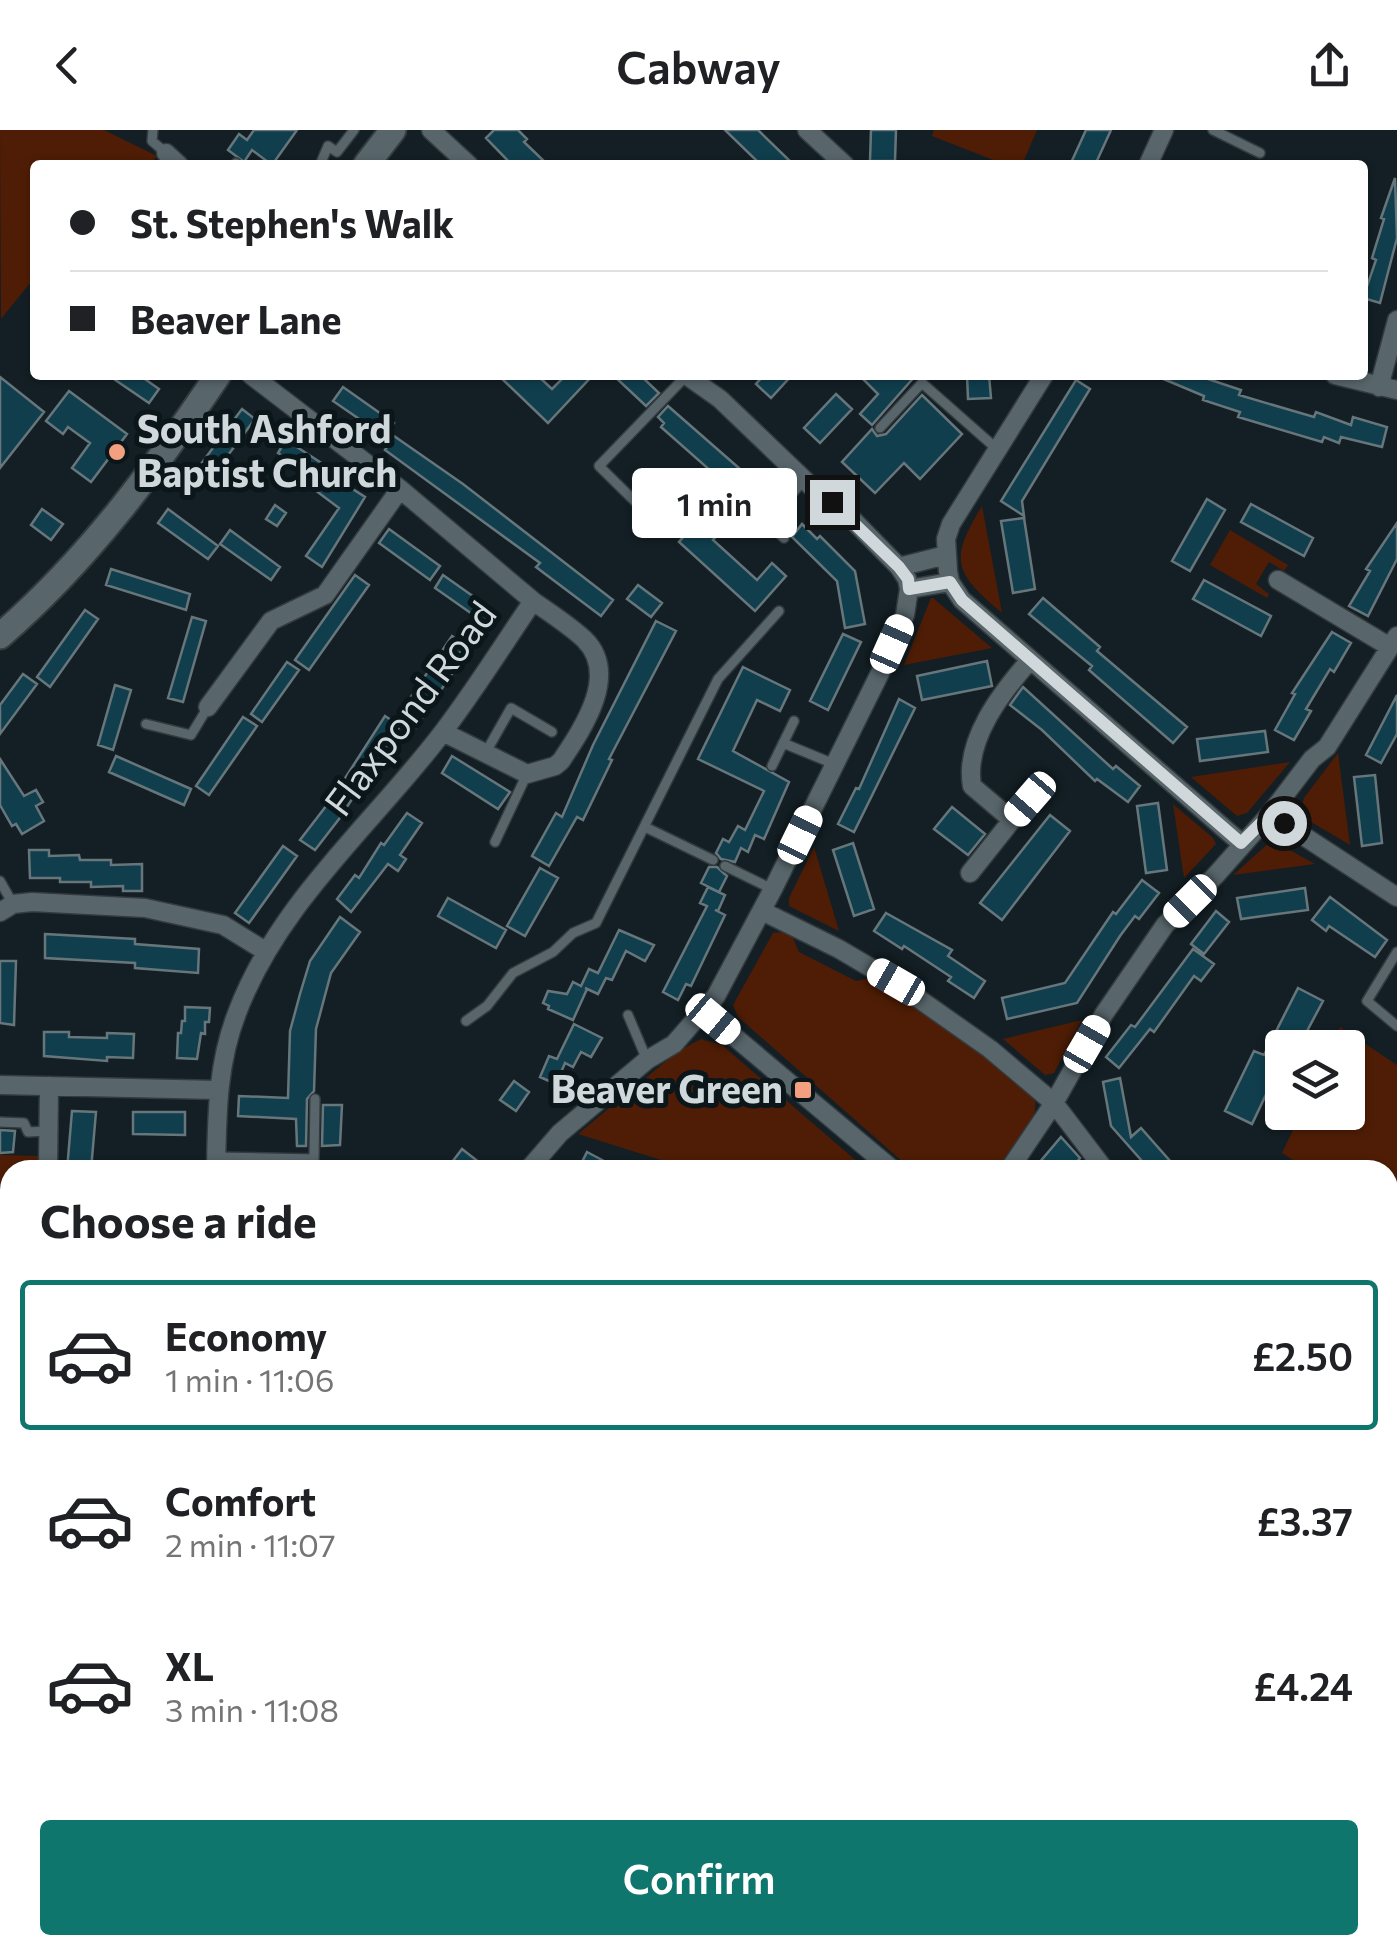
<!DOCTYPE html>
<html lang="en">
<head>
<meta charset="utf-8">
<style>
  body { margin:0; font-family:Commissioner,sans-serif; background:#f6f6f6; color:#202124; height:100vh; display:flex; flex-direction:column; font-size:38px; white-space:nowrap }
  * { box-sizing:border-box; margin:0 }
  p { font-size:32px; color:#757577 }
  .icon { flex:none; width:55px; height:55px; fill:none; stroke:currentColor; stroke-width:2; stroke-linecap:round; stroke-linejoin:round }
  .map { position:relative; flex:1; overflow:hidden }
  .panel { position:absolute; left:0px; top:1030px; width:1398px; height:795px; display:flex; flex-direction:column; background:#fff; border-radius:30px 30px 0 0; box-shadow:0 2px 8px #0004 }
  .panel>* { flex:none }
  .hud { position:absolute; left:30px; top:30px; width:1338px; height:220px; border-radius:10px; box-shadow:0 2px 8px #0004; display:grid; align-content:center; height:220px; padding:0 40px; background:#fff }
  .controls { position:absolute; left:1265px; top:900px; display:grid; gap:20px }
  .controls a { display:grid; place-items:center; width:100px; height:100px; border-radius:10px; background:#fff; box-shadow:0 2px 8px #0004; font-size:50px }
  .end { position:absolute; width:45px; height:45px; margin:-22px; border:12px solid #d0d8db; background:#111; box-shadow:0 0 0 5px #111 }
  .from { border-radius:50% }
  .bubble { position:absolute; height:70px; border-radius:10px; background:#fff; box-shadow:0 2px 8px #0004; font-size:32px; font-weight:600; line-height:70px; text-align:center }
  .car { position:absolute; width:30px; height:60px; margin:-30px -15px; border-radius:12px; box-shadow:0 0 8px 2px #0007; background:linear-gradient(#fff 24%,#345 0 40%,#fff 0 76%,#345 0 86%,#fff 0) }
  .hud b { display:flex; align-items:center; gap:35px; height:95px; font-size:38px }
  .hud b+b { border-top:2px solid #e0e0e0 }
  .hud i { width:25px; height:25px; background:#202124 }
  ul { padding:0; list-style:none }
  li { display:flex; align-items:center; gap:30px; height:150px; margin:0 20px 15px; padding:0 20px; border:5px solid transparent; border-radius:10px }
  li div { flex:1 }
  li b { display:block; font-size:38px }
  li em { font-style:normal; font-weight:600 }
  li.current { border-color:#0f766e }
  li>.icon { width:90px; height:90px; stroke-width:1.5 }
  h2 { padding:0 40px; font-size:45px; line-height:120px }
  .action { display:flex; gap:20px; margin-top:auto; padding:20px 40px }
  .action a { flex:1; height:115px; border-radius:10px; background:#0f766e; color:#fff; font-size:40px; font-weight:600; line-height:115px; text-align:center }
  header { display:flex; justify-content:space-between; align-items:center; height:130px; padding:0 40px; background:#fff; font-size:45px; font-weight:600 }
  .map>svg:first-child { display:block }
  .green { fill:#4f1d05 }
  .building { fill:#103e4d; stroke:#67767b; stroke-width:2.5 }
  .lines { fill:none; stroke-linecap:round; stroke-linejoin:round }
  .lane-casing { stroke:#333b3e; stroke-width:12 }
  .street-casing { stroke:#333b3e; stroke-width:21 }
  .secondary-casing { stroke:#333b3e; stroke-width:29 }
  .lane { stroke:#58666b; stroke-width:9 }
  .street { stroke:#58666b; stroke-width:18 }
  .secondary { stroke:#58666b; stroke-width:25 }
  .route { stroke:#d0d8db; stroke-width:12 }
  .poi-dot { fill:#f2a07f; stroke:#0a161a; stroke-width:4 }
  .labels { text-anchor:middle; stroke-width:10; stroke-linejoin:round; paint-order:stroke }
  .poi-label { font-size:38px; font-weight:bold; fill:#d0d8db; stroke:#0a161a; text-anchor:start }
  .street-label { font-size:38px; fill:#d0d8db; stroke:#0a161a }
</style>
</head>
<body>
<header><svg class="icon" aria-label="back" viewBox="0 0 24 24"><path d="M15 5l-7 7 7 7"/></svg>Cabway<svg class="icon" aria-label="share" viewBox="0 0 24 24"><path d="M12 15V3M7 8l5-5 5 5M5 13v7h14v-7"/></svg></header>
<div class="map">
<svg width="1397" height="1825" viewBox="0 0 1397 1825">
  <rect width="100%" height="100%" fill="#131f24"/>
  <!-- green -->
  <path class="green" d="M0 0H104L157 26 150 35H35V147L1 189Z
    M934 0H1037L1022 35H1006L932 6Z
    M982 376 1002 483C955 443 948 431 982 376Z
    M1230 400 1288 435 1284 441 1269 432 1256 454 1269 464 1267 468 1210 435Z
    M931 468H933L992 518 904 535Z
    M1338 623 1350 715 1306 689 1301 679 1304 668Z
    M1290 632 1247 683 1237 686 1191 647Z
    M1173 674 1213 708 1216 714 1184 748Z
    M1270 712 1279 714 1315 734 1233 745Z
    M814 717 839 801 789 776V768Z
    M781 802 792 806 799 822 856 851 871 848 952 900 1035 969C1039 997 1013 1019 996 1040H912L738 887 733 875 773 803Z
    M1082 890 1054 943 1045 945 1003 909Z
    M1340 897 1397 935V1249L1388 1245V1040H1300L1301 1035 1282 1023 1301 983 1348 982V918L1331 917Z
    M701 909 722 915 860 1034 854 1040H693L578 1004 677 922Z
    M0 1025 40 1026 37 1040H10V1163L0 1164Z"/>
  <!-- building -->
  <path class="building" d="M254 0H297L272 35 252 20 244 32 228 20 239 4 247 10Z
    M494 0H518L527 9 524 12 548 35H512L486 8Z
    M725 0H758L794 35H761Z
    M871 0H896L895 31H870Z
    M1086 0H1111L1095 35H1070Z
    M1395 48 1397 108 1380 173 1363 168 1376 130 1372 128 1384 89 1381 88Z
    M108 245H139L159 259 149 273Z
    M498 245H537L552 259 566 245H593L548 293Z
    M613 245H640L659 263 646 276Z
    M764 245H792L771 268 756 254Z
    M859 245H916L872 295 860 284 878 264Z
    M967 245H989L991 268 968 269Z
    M1154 245H1196L1241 260 1239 265 1314 287 1316 282 1351 295 1353 287 1387 297 1382 317 1341 307 1339 313 1324 307 1322 312 1238 287 1240 282 1203 270 1204 266Z
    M0 247 44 282 0 338Z
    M1076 250 1090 259 1022 371 1024 386 1001 371Z
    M343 257 394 293 384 306 333 271Z
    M69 261 127 304 91 352 72 338 90 313 68 297 63 304 46 291Z
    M836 264 852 279 820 313 804 298Z
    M922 265 962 304 920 349 904 333 875 363 842 332 872 299 877 306 886 304Z
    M668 276 748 346 745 350 758 362 744 370 742 377 713 410 757 450 772 433 786 446 755 481 679 412 728 356 661 297 664 293 658 287Z
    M242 279 255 289 205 356 192 346Z
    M394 306 463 354 613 470 601 486 536 437 540 433 385 320Z
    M286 310 337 343 334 347 365 367 322 437 306 426 339 378 315 360 321 352 278 323Z
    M1207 369 1225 380 1190 441 1172 431Z
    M1251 374 1313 408 1304 426 1241 392Z
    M275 375 286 383 277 396 266 389Z
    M42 379 63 394 51 410 31 395Z
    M168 379 218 416 208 429 158 393Z
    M1024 388 1035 459 1013 463 1001 391Z
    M1397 393V429L1368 486 1349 476 1370 441 1366 439Z
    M802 394 817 409 820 406 855 441 865 494 845 498 837 451 792 407Z
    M389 399 440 436 430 450 379 413Z
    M230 400 280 437 271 450 220 414Z
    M111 439 190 464 186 480 106 455Z
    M355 445 369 455 309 540 295 530Z
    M443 445 494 481 485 493 435 458Z
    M1204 450 1271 486 1261 506 1193 469Z
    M638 455 662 473 651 487 627 469Z
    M1043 468 1100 517 1097 521 1187 597 1173 613 1089 540 1092 536 1029 484Z
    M85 480 98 489 50 557 37 547Z
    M192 487 206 491 183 572 168 568Z
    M656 491 676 501 609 629 612 630 583 690 577 687 549 736 532 726 556 683 562 687 593 615Z
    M1332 502 1351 513 1334 542 1330 539 1306 579 1311 581 1294 610 1275 600 1295 564 1292 563Z
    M843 504 861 512 828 580 810 571Z
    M452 506 465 516 458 526 462 529 416 597 398 586Z
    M987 531 992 556 922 570 917 546Z
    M287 532 299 540 262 592 251 584Z
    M743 537 790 560 780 581 757 570 733 621 789 652 764 709 755 705 748 722 741 718 735 732 721 729 716 723 723 709 729 712 738 696 745 700 764 661 698 629Z
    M23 544 37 554 0 604V575Z
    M115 555 131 560 113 620 98 615Z
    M1023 557 1113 639 1116 636 1140 656 1128 672 1097 649 1095 651 1042 600 1010 575Z
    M1397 565V604L1381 633 1366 625Z
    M899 569 915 578 854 702 838 694 856 658 859 659Z
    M385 586 400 596 339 689 315 720 300 710 333 667Z
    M243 587 257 596 209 665 196 656Z
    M1265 601 1268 622 1200 631 1197 609Z
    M116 626 191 659 184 675 109 642Z
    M452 626 510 662 498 679 442 643Z
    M0 629 24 666 36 660 43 672 36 676 44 691 22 704 16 694 12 696 0 675Z
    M1375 645 1382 713 1362 716 1354 647Z
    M1158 673 1167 740 1146 743 1137 676Z
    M952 677 985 704 968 725 934 699Z
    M407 683 422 693 400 725 406 729 398 741 388 734 351 782 337 769 355 745 359 748 381 713 384 715Z
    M1050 685 1070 701 1002 790 980 773Z
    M853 713 874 779 854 786 833 720Z
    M283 716 297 726 249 793 235 783Z
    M29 720H49V726L79 725 80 730H111V735L142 734V761H123V756L91 757V752H60V748H30Z
    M709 737H717L727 746 719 762 701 753Z
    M540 738 558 748 525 806 507 796Z
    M1142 750 1159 763 1139 789 1135 786 1120 806 1077 873 1007 889 1002 868 1065 853 1113 782 1116 784Z
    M708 757 725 765 718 781 715 780 725 785 691 856 686 854 678 870 663 862 707 776 700 773Z
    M1305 758 1308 780 1241 789 1237 768Z
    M1330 767 1387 810 1375 827 1329 796 1326 801 1312 790Z
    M448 768 506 800 496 818 438 786Z
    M1216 781 1229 792 1204 824 1191 814Z
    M886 783 952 820 948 826 985 851 974 868 948 851 951 847 904 816 902 819 874 801Z
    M340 787 360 802 331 843 316 899 314 961 307 969 306 1016H297L296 989 238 986 239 966 288 968 290 901 300 864 310 831Z
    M619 800 654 815 645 831 626 821 612 850 606 848 598 864 585 858 587 859 573 890 548 879 549 876 543 873 548 861 567 864 573 852 581 856 589 839 598 843Z
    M45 804 135 809V814L199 819 198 843 135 838V833L45 828Z
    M1193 819 1214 834 1201 851 1194 846 1154 902 1150 899 1119 938 1106 927 1131 895 1135 897Z
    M0 831H16L14 895 0 893Z
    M1298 858 1323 871 1298 918H1282V931L1252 994 1225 981 1254 921 1264 925Z
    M185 877 210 878 209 892H205V904L201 903 197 929 177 928 178 903H181L182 891H185Z
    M574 894 602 908 591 927 581 922 573 937 565 933 556 954 540 947 549 926 557 929Z
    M44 902H69V907L107 908V903L134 904 133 928 107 927V931L44 926Z
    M1120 948 1131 1007 1141 998 1178 1040H1150L1111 996 1103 952Z
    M514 951 529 962 516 981 500 970Z
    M323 975H342L340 1015 322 1016Z
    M72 981 96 982 91 1040H67Z
    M133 982H185V1005L133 1004Z
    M0 1000 15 1001 13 1022 0 1023Z
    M1061 1007 1080 1028 1071 1040H1033Z
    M462 1019 489 1040H446Z
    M587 1022 621 1040H578Z"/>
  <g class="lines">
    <!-- lane casing -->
    <g class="lane-casing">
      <path id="lane" d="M153 0 152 11 166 23
        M1213 0 1260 23
        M235 35 236 33
        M320 35 328 16 337 22 354 0
        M880 298 922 253 998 320
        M750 375 784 408
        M767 392 804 350
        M660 396 599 336 686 246
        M146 594 191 605 208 577
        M783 613 834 634
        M486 622 511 578 552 602
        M772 636 794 591
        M645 697 713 730
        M495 712 527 644
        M725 736 772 759
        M0 751 13 774
        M1397 822 1367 871 1397 896
        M628 885 647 930
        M466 891 487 876 513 843 553 822 573 803 596 793 718 549 779 481
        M0 992 24 993 28 1002 48 1001
        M216 1027 314 1029 315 969
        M0 1385 10 1389
        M732 1815 737 1825"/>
    </g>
    <!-- street casing -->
    <g class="street-casing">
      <path id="street" d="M431 0 469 35
        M807 0 845 35
        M166 23 179 35
        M1148 35 1164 0
        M1044 245 951 394 946 409 948 441 950 452 962 470 1241 713
        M1335 245 1397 260
        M1379 257 1397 190
        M899 437 946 425
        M1278 450 1390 517
        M909 459 950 452
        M208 577 271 491 325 465 400 359
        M443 602 527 644 555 636 561 631C583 598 620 544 584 509 569 495 550 483 533 471
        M1270 684 1397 767
        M1012 690 1030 669
        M970 743 1012 690 972 656C964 610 1002 562 1030 530
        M762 781 839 819 895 852 990 919 1054 973 1105 1040
        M0 782 13 774 32 772 145 778 223 795 265 821
        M705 882 893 1040
        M0 955 217 960
        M48 1040 49 956
        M216 1040C217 986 217 934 237 883 278 773 373 694 443 602 475 560 503 515 533 471L400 359 251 245
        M528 1040 560 1003 647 930 674 914 716 866 773 759 880 543 905 485 909 459 907 449 899 437 848 385 815 360 720 269 686 245
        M1009 1040 1054 973 1104 884 1165 795 1215 746 1270 684 1312 629 1327 617 1397 506
        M0 1237 10 1236
        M0 1417 10 1406
        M1388 1555 1397 1558
        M0 1612 10 1613
        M1388 1644 1397 1656
        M1389 1687 1397 1686
        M906 1815 907 1825
        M1111 1815 1112 1825
        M1307 1815 1308 1825"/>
    </g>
    <!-- secondary casing -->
    <g class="secondary-casing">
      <path id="secondary" d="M366 35 393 0
        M0 506C87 431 154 340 218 245"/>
    </g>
    <!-- lane -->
    <use href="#lane" class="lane"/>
    <!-- street -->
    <use href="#street" class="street"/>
    <!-- secondary -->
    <use href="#secondary" class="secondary"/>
  </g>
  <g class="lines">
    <!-- route -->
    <path class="route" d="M832 372 899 437 908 449 909 459 950 452 962 470 1241 713 1270 684 1284 693"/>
  </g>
  <!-- markers -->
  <g class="poi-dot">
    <circle cx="117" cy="322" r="10"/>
    <rect x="793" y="950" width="20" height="20" rx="5"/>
  </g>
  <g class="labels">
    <!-- poi labels -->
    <g class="poi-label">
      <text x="137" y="313">South Ashford<tspan x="137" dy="44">Baptist Church</tspan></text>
      <text x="783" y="973" text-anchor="end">Beaver Green</text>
    </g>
    <!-- street labels -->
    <g class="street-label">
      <text transform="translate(411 579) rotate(-53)" y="13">Flaxpond Road</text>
    </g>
  </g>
</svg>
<div class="controls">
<a><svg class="icon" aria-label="layers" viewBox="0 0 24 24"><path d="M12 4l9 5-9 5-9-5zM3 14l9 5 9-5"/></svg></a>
</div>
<i class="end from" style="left:1284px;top:693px"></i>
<i class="end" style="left:832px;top:372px"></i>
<div class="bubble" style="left:632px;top:338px;width:165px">1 min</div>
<i class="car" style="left:892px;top:514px;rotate:24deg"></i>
<i class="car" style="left:1030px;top:669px;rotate:221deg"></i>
<i class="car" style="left:800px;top:705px;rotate:26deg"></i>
<i class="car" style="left:1190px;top:771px;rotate:225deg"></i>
<i class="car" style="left:896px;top:852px;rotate:300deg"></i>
<i class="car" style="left:713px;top:889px;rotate:130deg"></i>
<i class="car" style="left:1087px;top:914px;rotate:30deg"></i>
<div class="hud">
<b><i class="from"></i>St. Stephen's Walk</b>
<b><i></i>Beaver Lane</b>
</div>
<section class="panel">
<h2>Choose a ride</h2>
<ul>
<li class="current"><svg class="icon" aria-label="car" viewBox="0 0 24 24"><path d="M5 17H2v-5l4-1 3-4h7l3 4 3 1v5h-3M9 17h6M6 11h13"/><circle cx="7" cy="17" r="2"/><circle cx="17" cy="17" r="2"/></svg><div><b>Economy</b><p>1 min · 11:06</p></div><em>£2.50</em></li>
<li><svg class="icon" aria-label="car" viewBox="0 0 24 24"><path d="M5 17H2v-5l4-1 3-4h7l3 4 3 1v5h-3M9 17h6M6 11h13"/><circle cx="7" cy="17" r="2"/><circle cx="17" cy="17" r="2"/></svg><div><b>Comfort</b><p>2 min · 11:07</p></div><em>£3.37</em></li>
<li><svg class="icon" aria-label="car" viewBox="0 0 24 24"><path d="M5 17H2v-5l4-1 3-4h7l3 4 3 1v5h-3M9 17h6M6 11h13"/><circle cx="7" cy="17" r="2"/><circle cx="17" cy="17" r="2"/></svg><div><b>XL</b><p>3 min · 11:08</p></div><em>£4.24</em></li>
</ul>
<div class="action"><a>Confirm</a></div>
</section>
</div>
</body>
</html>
